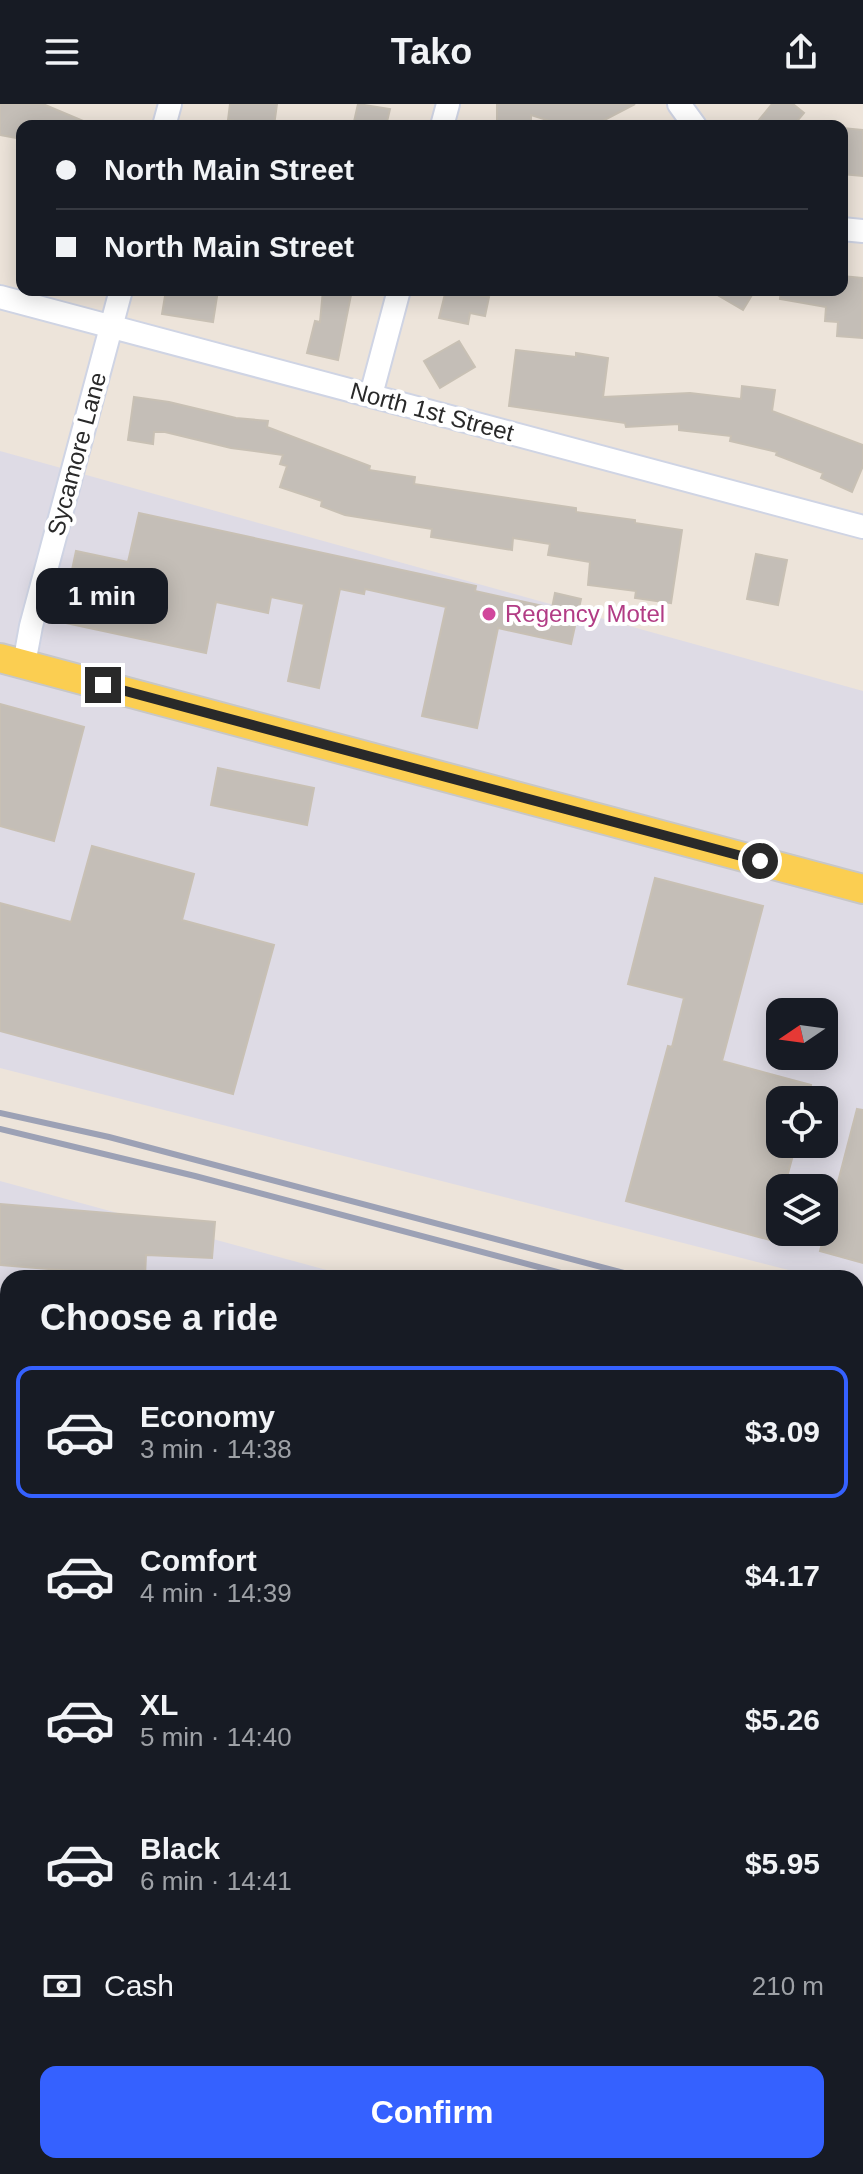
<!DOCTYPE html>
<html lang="en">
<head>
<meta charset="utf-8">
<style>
  body { margin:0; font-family:Helvetica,sans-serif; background:#20242c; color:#f1f3f6; height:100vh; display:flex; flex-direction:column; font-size:30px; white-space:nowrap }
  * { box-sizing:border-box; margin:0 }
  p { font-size:26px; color:#9ea1a6 }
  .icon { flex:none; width:44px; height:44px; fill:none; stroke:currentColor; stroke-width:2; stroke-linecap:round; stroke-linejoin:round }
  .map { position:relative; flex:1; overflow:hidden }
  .sheet { position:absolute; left:0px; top:1166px; width:864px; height:904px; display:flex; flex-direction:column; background:#171b24; border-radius:24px 24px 0 0; box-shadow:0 4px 20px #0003 }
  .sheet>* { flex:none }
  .banner { position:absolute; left:16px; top:16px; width:832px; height:176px; border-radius:16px; box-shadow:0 4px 20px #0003; display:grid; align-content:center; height:176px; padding:0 40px; background:#171b24 }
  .needle { width:52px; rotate:257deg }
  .controls { position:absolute; left:766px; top:894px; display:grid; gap:16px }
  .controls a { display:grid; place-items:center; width:72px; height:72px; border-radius:16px; background:#171b24; box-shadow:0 4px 20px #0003; font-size:40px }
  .end { position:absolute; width:36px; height:36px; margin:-18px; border:10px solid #292929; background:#fff; box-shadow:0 0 0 4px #fff }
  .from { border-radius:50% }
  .bubble { position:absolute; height:56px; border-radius:16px; background:#171b24; box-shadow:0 4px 20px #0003; font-size:26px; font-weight:800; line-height:56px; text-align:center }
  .banner b { display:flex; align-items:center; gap:28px; height:76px; font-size:30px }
  .banner b+b { border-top:2px solid #363941 }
  .banner i { width:20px; height:20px; background:#f1f3f6 }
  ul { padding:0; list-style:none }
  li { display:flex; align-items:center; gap:24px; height:132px; margin:0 16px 12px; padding:0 24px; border:4px solid transparent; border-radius:16px }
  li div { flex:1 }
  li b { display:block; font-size:30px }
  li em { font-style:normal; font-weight:800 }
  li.active { border-color:#3561ff }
  li>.icon { width:72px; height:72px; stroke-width:1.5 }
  h2 { padding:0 40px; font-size:36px; line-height:96px }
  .pay { display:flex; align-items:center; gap:20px; height:88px; padding:0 40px; font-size:30px }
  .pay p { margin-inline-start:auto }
  .primary-button { display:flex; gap:16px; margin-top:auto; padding:16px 40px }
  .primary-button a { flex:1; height:92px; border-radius:16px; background:#3561ff; color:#fff; font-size:32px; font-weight:800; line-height:92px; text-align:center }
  header { display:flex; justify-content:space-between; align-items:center; height:104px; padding:0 40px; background:#171b24; font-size:36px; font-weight:800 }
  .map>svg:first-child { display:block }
  .industrial { fill:#dedbe5; fill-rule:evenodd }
  .building { fill:#c4beb7; stroke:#c8c0b4; stroke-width:2 }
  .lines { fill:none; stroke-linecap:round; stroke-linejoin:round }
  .minor-casing { stroke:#cfd4e4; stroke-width:26 }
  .major-casing { stroke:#c7c7c7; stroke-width:32 }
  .highway-casing { stroke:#c7c7c7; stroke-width:36 }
  .minor { stroke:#fff; stroke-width:22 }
  .major { stroke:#fbce51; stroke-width:28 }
  .highway { stroke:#ff9853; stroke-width:32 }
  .rail { stroke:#9ca1b5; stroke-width:6 }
  .highway-bridge-casing { stroke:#c7c7c7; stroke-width:36; stroke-linecap:butt }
  .highway-bridge { stroke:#ff9853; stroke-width:32 }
  .route { stroke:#292929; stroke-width:10 }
  .hotel-dot { fill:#d1479c; stroke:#fff; stroke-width:3 }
  .labels { text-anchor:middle; stroke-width:8; stroke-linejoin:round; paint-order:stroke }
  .street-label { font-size:24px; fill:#292929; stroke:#fff }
  .hotel-label { font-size:24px; fill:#b23c85; stroke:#fff; text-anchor:start }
</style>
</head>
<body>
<header><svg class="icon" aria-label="menu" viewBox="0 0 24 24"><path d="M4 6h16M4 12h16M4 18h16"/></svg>Tako<svg class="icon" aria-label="share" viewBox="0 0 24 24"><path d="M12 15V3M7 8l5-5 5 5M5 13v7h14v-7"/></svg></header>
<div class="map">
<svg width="863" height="2070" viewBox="0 0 863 2070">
  <rect width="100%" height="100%" fill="#ede4da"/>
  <!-- industrial -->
  <path class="industrial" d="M0 347 863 587V1185L856 1183V1174H820L0 964ZM780 908H824V952H780ZM780 996H824V1040H780ZM780 1084H824V1128H780Z
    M0 1077 356 1174H8V1467L0 1449Z
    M856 1310 863 1312V2070H765L756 2062H856Z"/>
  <!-- building -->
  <path class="building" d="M0 0H43L95 22H22V35L0 31Z
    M230 0H277L274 22 228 16Z
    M358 0 390 5 386 22H353Z
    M497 0H635L593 22H566L531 11V22H497Z
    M772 0H793L804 9 793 22H754Z
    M842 24 863 26V72L842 70Z
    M842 172 863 174 862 234 837 232 838 218 825 217 826 203 780 195 781 186H842Z
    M166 186H218L213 218 162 210Z
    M323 186H352L338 256 307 249 315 217 320 218Z
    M446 186 489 193 485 212 470 209 468 220 439 214Z
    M709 186H755L743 206Z
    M459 237 475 263 440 284 424 257Z
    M516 246 576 253V249L608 254 603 293 690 289 741 295 742 282 775 286 772 307 863 341V362L852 388 821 374 823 369 776 351 777 348 730 337 731 332 679 326V320L626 323 625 319 509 302Z
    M134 293 169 298 236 314 268 317 267 323 370 362 369 366 415 373 414 380 576 404V408L635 416V419L682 426 671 499 635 494 636 487 588 481 590 458 548 451 550 440 513 434 512 446 431 433 432 425 345 411 321 402 322 397 280 383 287 362 280 360 283 351 231 344 165 328H154L153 340 128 336Z
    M139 409 476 482 475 487 552 504 555 489 581 495 571 540 498 524 477 624 422 612 446 503 365 485 364 490 340 485 319 584 288 577 304 500 271 493 268 509 216 498 206 549 61 518 76 447 128 458Z
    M756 450 787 456 778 501 747 495Z
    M0 600 84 623 54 737 0 722Z
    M218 664 314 684 307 721 211 701Z
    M92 742 194 770 182 816 274 841 233 990 0 927V799L71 818Z
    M655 774 763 802 722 957 811 981 808 996H780V1040H796L784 1084H780V1098L770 1136 626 1097 668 942 672 943 684 894 628 880Z
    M857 1005 863 1006V1159L820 1147Z
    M0 1100 215 1118 212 1154 146 1151 145 1173 0 1161Z"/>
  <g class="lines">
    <!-- minor casing -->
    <g class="minor-casing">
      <path id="minor" d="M679 0 695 22
        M164 22 170 0
        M442 22 448 0
        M842 125 863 127
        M0 193 863 423
        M371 291 399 186
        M24 560 31 522 121 186
        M0 1261 8 1259"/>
    </g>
    <!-- major casing -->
    <g class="major-casing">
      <path id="major" d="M0 554 863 785
        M0 1564 8 1586
        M0 1661 8 1663
        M0 1751 8 1781
        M85 2062 87 2070
        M123 2062 139 2070
        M699 2062 707 2070"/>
    </g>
    <!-- highway casing -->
    <g class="highway-casing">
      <path id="highway" d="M0 1799 8 1803
        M0 1870 8 1869
        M0 1897 8 1901
        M0 2001 8 2005
        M291 2062 301 2070
        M374 2062 386 2070
        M493 2062 503 2070
        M592 2062 604 2070"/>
    </g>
    <!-- minor -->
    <use href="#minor" class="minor"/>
    <!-- major -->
    <use href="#major" class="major"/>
    <!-- highway -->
    <use href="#highway" class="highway"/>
    <!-- rail -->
    <path class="rail" d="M0 1009 109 1033 643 1174
      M0 1025 195 1072 580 1174
      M856 1231 863 1233
      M856 1254 863 1257"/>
    <!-- highway-bridge casing -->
    <g class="highway-bridge-casing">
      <path id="highway-bridge" d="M0 1756 8 1758"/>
    </g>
    <!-- highway-bridge -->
    <use href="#highway-bridge" class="highway-bridge"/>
  </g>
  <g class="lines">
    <!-- route -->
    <path class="route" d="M103 581 760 757"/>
  </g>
  <!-- markers -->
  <circle class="hotel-dot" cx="489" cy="510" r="8"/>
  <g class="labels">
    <!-- street labels -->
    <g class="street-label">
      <text transform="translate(432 308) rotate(15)" y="8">North 1st Street</text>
      <text transform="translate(77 350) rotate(-75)" y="8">Sycamore Lane</text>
    </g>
    <!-- hotel labels -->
    <g class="hotel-label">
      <text x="505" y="518">Regency Motel</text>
    </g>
  </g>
</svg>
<div class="controls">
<a><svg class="needle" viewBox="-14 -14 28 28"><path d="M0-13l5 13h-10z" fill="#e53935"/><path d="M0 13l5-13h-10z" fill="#9ea1a6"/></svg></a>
<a><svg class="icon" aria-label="locate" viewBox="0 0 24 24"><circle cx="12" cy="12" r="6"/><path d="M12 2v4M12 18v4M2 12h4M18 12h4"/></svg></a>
<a><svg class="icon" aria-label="layers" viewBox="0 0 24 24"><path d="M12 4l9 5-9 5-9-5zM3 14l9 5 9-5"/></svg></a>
</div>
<i class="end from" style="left:760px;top:757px"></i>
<i class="end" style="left:103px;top:581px"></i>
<div class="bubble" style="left:36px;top:464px;width:132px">1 min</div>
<div class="banner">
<b><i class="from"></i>North Main Street</b>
<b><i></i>North Main Street</b>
</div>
<section class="sheet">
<h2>Choose a ride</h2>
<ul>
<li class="active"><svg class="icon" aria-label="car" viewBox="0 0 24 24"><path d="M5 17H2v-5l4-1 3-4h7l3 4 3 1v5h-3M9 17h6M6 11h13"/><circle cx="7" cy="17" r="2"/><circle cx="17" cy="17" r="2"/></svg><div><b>Economy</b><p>3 min · 14:38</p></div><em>$3.09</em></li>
<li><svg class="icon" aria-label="car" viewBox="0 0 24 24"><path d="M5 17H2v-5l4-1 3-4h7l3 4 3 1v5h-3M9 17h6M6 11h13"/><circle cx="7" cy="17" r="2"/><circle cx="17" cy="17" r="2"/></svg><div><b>Comfort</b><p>4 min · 14:39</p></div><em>$4.17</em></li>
<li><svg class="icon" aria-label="car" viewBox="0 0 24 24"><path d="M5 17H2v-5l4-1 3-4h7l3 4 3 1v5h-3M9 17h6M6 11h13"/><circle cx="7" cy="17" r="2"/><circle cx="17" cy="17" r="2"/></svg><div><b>XL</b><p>5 min · 14:40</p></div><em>$5.26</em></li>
<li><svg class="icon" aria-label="car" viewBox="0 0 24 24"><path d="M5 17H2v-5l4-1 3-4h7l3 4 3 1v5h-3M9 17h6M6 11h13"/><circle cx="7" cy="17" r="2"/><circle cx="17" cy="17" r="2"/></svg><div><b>Black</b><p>6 min · 14:41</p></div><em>$5.95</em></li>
</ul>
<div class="pay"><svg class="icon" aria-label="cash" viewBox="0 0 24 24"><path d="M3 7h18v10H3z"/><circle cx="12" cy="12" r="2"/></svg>Cash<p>210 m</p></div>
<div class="primary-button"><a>Confirm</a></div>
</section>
</div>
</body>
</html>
